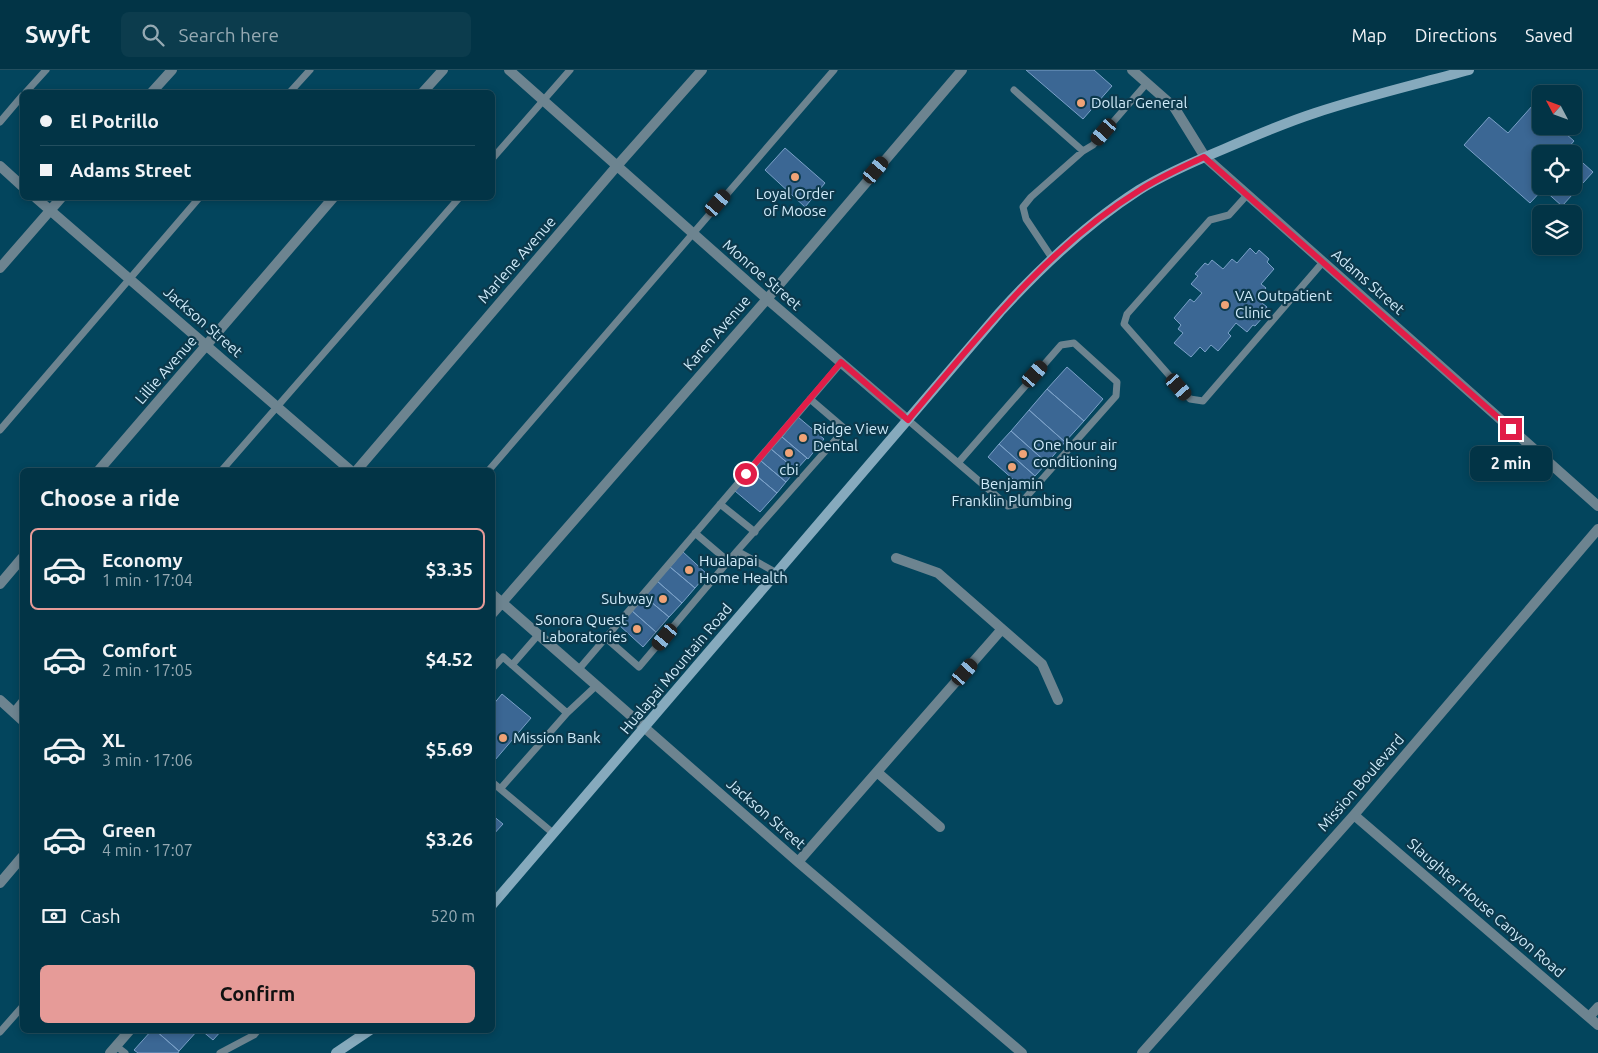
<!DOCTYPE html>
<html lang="en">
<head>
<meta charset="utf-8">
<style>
  body { margin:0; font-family:Ubuntu,sans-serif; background:#0c3c4d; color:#f1f3f6; height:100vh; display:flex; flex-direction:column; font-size:19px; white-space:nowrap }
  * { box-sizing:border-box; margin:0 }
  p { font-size:16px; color:#96aab3 }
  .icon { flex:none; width:28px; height:28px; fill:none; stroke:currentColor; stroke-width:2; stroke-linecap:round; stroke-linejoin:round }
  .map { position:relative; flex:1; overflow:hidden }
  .sheet { position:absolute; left:20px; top:398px; width:475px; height:565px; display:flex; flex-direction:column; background:#023446; border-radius:8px; box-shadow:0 2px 8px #0003,0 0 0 1px #234f5f }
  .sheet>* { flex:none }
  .banner { position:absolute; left:20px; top:20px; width:475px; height:110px; border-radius:8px; box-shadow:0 2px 8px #0003,0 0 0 1px #234f5f; display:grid; align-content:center; height:110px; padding:0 20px; background:#023446 }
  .needle { width:32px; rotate:311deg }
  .tools { position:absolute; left:1532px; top:15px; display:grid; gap:10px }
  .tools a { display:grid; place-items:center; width:50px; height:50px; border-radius:8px; background:#023446; box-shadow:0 2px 8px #0003,0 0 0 1px #234f5f; font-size:25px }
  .end { position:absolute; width:22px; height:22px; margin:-11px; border:6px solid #e11d48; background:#fff; box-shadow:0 0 0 2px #fff }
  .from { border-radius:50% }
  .bubble { position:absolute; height:35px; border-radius:8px; background:#023446; box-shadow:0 2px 8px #0003,0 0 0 1px #234f5f; font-size:16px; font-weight:700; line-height:35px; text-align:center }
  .car { position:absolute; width:15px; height:30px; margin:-15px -8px; border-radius:6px; box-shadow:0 0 4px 1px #0007; background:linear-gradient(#222 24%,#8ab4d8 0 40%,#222 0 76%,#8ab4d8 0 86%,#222 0) }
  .banner b { display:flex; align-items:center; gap:18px; height:48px; font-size:19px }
  .banner b+b { border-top:1px solid #234f5f }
  .banner i { width:12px; height:12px; background:#f1f3f6 }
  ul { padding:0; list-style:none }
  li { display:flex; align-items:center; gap:15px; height:82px; margin:0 10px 8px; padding:0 10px; border:2px solid transparent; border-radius:8px }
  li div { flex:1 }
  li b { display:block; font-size:19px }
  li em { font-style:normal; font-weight:700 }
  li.selected { border-color:#e69b98 }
  li>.icon { width:45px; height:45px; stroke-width:1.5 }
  h2 { padding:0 20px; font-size:22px; line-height:60px }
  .pay { display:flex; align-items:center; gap:12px; height:55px; padding:0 20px; font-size:19px }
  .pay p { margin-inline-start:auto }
  .primary-button { display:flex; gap:10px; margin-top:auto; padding:10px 20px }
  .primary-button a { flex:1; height:58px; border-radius:8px; background:#e69b98; color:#111; font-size:20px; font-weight:700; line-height:58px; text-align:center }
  header { display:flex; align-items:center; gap:30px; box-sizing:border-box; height:70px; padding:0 25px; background:#023446; border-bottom:1px solid #234f5f }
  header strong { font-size:24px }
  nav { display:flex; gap:28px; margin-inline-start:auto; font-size:18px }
  .search { width:350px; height:45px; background:#0c3c4d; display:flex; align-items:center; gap:12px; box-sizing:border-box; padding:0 18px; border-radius:8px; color:#96aab3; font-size:19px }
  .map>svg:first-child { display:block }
  .building { fill:#3b6794; stroke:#7ba1c8 }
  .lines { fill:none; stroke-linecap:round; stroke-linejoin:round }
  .lane { stroke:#6d8490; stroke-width:7 }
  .street { stroke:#6d8490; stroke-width:10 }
  .secondary { stroke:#86aabd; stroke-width:10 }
  .route { stroke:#e11d48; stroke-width:6 }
  .poi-dot { fill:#efa377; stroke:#0c394c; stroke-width:2 }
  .labels { text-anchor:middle; stroke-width:4.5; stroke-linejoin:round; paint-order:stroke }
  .poi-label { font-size:15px; fill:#cfebfa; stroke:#0c394c; text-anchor:start }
  .street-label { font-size:15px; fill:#cfebfa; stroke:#0c394c }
</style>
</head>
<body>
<header>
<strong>Swyft</strong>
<div class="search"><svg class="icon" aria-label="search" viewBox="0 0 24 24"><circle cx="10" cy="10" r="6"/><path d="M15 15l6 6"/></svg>Search here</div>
<nav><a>Map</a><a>Directions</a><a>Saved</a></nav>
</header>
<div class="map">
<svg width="1598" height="983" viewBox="0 0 1598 983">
  <rect width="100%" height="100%" fill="#03455d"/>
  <!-- building -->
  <path class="building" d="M1026 0H1094L1112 16 1083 49Z
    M1533 35 1541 43V56H1557L1574 71 1567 79 1572 84H1541V116H1574V85L1593 102 1562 136 1543 119 1530 133 1464 75 1489 47 1508 63Z
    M785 78 825 113 805 137 765 100Z
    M1250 178 1256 184 1259 180 1269 189 1267 192 1274 199 1261 214 1266 218 1257 229 1267 237 1262 244 1264 246 1255 256 1253 255 1247 262 1236 253 1228 263 1231 266 1218 281 1211 275 1205 282 1200 277 1191 287 1174 273 1183 263 1178 259 1181 255 1174 248 1190 229 1194 232 1202 223 1191 214 1198 206 1195 204 1205 193 1208 195 1212 190 1223 199 1232 189 1237 193Z
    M1067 297 1103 329 1084 351 1047 319Z
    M1047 319 1084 351 1065 372 1029 340Z
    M1029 340 1065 372 1047 393 1011 361Z
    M798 347 824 369 808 389 782 367Z
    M1011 361 1047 393 1035 406 999 374Z
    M782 367 807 388 796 400 771 379Z
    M999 374 1035 406 1024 419 988 387Z
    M771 379 796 400 786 412 761 391Z
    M761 391 786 412 777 423 752 402Z
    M752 402 777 423 760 442 735 421Z
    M683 482 707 504 695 518 670 497Z
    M670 497 695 518 682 533 657 511Z
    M657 511 682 533 669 547 644 526Z
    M644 526 669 547 656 562 631 540Z
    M631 540 656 562 643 577 619 555Z
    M502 624 531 648 495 690 492 687V636Z
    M492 745 503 754 492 766Z
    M152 960H155L179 981 178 983H138L134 980Z
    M155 960H198L179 981Z
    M201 960H222L213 970Z"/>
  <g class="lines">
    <!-- lane -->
    <path class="lane" d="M1014 20 1083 81 1093 75 1147 13
      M26 22 46 0
      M290 22 310 0
      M0 52 22 26
      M492 89 570 0
      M1247 125 1229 145 1210 150 1127 244 1124 254 1190 329 1203 331 1323 192
      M1052 188 1026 149 1023 137 1031 127 1083 81
      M908 350 1008 436 1020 434 1116 326 1117 312 1074 273 1061 275 958 393
      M0 360 199 128
      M222 400 459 128
      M489 400 834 0
      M720 434 755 462
      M695 463 729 492
      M737 481 845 359 810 329
      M606 568 639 597 737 481 777 503
      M512 595 539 564
      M492 599 503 587 567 643 501 718
      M579 599 841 293
      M13 642 22 631
      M567 643 597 615
      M492 712 554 764
      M0 962 22 937
      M116 976 125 983
      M220 983 254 965 258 960"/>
    <!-- street -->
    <path class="street" d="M509 0 767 229 908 350
      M1132 0 1174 37 1205 87 1598 436
      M152 22 172 0
      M423 22 443 0
      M0 96 22 116
      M36 128 350 400
      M0 198 61 128
      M99 400 333 128
      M357 400 616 97 702 0
      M896 488 938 503 1042 594 1058 630
      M0 514 22 488
      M492 524 798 792 1022 983
      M492 544 767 229 962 0
      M0 630 22 650
      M877 702 940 757
      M1354 745 1598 955
      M798 792 1002 559
      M0 813 22 787
      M1589 947 1598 937
      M110 983 130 960
      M1142 983 1354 745 1598 459"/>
    <!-- secondary -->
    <path class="secondary" d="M492 835 1000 242C1042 196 1086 154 1139 120 1165 104 1195 91 1224 79 1254 66 1284 53 1315 43 1366 26 1418 14 1469 0
      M336 983 370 960"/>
  </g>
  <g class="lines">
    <!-- route -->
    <path class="route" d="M746 404 841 292 908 350C978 267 1046 178 1140 120 1160 107 1183 97 1204 87L1511 359"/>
  </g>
  <!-- markers -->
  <g class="poi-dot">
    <circle cx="1081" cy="33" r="5"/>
    <circle cx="795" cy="107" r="5"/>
    <circle cx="1225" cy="235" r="5"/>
    <circle cx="803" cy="368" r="5"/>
    <circle cx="789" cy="383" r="5"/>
    <circle cx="1023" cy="384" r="5"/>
    <circle cx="1012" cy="397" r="5"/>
    <circle cx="689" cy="500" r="5"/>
    <circle cx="663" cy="529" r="5"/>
    <circle cx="637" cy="559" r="5"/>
    <circle cx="503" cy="668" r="5"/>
  </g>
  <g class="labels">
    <!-- poi labels -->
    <g class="poi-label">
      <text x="1091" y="38">Dollar General</text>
      <text x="795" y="129" text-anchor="middle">Loyal Order<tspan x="795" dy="17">of Moose</tspan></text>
      <text x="1235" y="231">VA Outpatient<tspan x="1235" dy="17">Clinic</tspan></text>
      <text x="813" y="364">Ridge View<tspan x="813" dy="17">Dental</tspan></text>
      <text x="1033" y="380">One hour air<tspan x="1033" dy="17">conditioning</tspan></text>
      <text x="789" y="405" text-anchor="middle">cbi</text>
      <text x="1012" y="419" text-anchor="middle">Benjamin<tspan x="1012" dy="17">Franklin Plumbing</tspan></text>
      <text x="699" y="496">Hualapai<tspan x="699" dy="17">Home Health</tspan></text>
      <text x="653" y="534" text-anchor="end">Subway</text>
      <text x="627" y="555" text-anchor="end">Sonora Quest<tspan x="627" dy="17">Laboratories</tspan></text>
      <text x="513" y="673">Mission Bank</text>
    </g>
    <!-- street labels -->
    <g class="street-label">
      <text transform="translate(517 190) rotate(-49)" y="5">Marlene Avenue</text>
      <text transform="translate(762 205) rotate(41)" y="5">Monroe Street</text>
      <text transform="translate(1368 212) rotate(41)" y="5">Adams Street</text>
      <text transform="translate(203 252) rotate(41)" y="5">Jackson Street</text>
      <text transform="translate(717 263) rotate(-49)" y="5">Karen Avenue</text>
      <text transform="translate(166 300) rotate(-49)" y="5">Lillie Avenue</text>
      <text transform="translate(676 599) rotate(-50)" y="5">Hualapai Mountain Road</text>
      <text transform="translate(1361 713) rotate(-49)" y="5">Mission Boulevard</text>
      <text transform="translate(766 744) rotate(41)" y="5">Jackson Street</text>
      <text transform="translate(1486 838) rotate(41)" y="5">Slaughter House Canyon Road</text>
    </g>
  </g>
</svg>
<div class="tools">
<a><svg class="needle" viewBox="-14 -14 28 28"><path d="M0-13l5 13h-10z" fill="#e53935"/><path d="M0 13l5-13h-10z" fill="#96aab3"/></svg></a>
<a><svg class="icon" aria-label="locate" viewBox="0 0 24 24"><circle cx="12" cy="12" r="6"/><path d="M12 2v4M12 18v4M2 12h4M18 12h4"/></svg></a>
<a><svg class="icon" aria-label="layers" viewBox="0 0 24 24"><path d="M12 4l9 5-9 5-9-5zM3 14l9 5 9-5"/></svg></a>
</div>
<i class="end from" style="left:746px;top:404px"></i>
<i class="end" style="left:1511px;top:359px"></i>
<div class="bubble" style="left:1470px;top:376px;width:82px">2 min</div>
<i class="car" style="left:1104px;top:62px;rotate:221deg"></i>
<i class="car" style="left:876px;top:100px;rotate:40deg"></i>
<i class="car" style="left:718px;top:133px;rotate:41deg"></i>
<i class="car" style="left:1035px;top:304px;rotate:41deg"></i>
<i class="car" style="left:1179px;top:317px;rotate:139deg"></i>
<i class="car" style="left:665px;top:567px;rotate:220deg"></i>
<i class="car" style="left:965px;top:602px;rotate:41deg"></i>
<div class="banner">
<b><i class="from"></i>El Potrillo</b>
<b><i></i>Adams Street</b>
</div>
<section class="sheet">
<h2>Choose a ride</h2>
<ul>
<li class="selected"><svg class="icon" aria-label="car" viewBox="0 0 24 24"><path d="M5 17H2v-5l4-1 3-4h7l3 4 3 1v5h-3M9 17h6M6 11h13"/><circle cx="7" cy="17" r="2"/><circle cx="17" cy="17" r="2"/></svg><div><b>Economy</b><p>1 min · 17:04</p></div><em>$3.35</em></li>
<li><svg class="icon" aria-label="car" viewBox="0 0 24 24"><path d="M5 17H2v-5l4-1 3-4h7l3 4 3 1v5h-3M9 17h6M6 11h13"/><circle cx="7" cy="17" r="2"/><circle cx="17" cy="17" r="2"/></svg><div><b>Comfort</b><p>2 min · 17:05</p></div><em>$4.52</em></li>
<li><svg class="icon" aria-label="car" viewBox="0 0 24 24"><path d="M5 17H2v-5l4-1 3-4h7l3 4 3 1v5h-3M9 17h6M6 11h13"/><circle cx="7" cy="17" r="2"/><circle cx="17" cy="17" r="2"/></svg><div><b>XL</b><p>3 min · 17:06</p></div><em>$5.69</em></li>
<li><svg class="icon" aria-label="car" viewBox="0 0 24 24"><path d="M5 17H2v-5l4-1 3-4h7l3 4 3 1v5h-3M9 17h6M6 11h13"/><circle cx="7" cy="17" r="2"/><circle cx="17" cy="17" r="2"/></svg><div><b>Green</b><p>4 min · 17:07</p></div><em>$3.26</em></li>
</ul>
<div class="pay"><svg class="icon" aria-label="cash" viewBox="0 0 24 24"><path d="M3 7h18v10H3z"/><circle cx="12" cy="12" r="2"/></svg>Cash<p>520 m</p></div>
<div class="primary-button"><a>Confirm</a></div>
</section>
</div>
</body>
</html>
